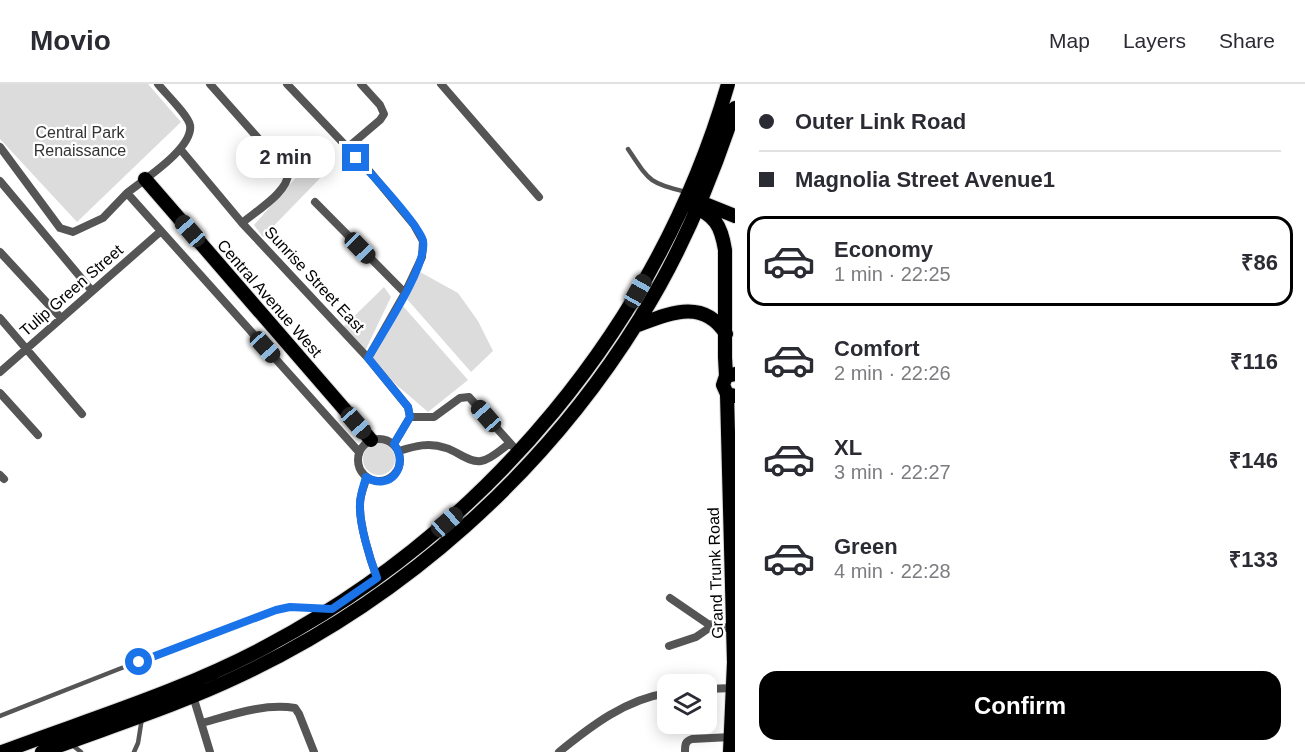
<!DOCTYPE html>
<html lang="en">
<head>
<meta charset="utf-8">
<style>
  body { margin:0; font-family:Arial,sans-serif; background:#f2f2f3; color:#2b2b33; height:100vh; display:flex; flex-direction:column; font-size:22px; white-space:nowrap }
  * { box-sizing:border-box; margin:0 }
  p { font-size:20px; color:#7c7c81 }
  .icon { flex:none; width:33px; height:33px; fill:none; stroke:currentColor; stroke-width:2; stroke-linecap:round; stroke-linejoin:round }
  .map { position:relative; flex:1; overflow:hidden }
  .side { display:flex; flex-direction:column; background:#fff; width:570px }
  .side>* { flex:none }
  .top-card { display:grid; align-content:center; height:132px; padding:0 24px; background:#fff }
  .buttons { position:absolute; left:657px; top:590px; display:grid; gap:12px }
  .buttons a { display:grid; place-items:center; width:60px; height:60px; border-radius:12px; background:#fff; box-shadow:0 3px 15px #0003; font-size:30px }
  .end { position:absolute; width:27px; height:27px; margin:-14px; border:8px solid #1a73e8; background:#fff; box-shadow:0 0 0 3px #fff }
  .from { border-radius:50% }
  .bubble { position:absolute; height:42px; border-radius:18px; background:#fff; box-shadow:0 3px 15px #0003; font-size:20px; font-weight:600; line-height:42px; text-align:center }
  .car { position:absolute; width:18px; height:36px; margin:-18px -9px; border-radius:8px; box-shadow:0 0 4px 2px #0007; background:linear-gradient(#222 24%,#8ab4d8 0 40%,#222 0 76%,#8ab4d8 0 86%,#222 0) }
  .top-card b { display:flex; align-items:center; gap:21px; height:57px; font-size:22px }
  .top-card b+b { border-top:2px solid #e1e1e2 }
  .top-card i { width:15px; height:15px; background:#2b2b33 }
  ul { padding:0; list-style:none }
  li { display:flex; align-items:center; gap:18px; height:90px; margin:0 12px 9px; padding:0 12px; border:3px solid transparent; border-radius:18px }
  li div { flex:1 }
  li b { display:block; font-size:22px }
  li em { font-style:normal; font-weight:600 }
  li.current { border-color:#000 }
  li>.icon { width:54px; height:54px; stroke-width:1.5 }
  .cta { display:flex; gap:12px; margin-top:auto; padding:12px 24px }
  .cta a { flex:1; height:69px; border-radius:18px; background:#000; color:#fff; font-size:24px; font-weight:600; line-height:69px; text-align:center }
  header { display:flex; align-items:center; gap:36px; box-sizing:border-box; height:84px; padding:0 30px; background:#fff; border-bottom:2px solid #e1e1e2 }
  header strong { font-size:28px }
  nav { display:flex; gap:33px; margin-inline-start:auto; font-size:21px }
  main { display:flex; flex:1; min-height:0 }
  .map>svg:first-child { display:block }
  .green { fill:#dcdcdc }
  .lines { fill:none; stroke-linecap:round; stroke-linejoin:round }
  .primary-casing { stroke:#dbdbdb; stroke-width:16 }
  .trunk-casing { stroke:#dbdbdb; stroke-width:16 }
  .service { stroke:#555; stroke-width:4.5 }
  .minor { stroke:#555; stroke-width:8 }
  .primary { stroke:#000; stroke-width:14 }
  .trunk { stroke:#000; stroke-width:14 }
  .route { stroke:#1a73e8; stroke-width:8 }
  .labels { text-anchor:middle; stroke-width:4.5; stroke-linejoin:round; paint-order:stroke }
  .park-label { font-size:16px; fill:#333; stroke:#fff }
  .street-label { font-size:16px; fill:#000; stroke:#fff }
</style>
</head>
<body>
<header>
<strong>Movio</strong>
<nav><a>Map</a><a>Layers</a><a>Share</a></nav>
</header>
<main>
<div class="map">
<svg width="735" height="668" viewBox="0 0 735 668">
  <rect width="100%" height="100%" fill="#fff"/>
  <!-- green -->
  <path class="green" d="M0 0H148L181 38 77 138 0 55Z
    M314 73 327 87 263 153 254 141Z
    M420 188 458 209 478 237 493 267 471 288 399 206Z
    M384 203 391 213 364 269 341 245Z
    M403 222 468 296 428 328 370 278Z
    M363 375a16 16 0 1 1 32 0a16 16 0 1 1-32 0Z"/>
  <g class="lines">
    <!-- primary casing -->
    <g class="primary-casing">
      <path id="primary" d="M145 95 371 356
        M727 310 734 578 730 668"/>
    </g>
    <!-- trunk casing -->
    <g class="trunk-casing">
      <path id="trunk" d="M700 118 735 132
        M691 122C715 131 721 141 725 166V273L726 292
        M635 242C668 230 703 213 726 250
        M735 290 726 292 723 301 727 310 735 312
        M2 668C90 635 183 607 267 562 487 445 658 241 728 0
        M42 668C108 643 176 622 241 591 404 514 544 389 639 236 681 170 711 97 735 24"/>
    </g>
    <!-- service -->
    <path class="service" d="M628 65C650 98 648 98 686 108
      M0 632 119 585 276 526 290 523 323 524
      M71 660 81 668
      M134 668 138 659 142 634"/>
    <!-- minor -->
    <path class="minor" d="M210 0 288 88C290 107 256 127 242 139L368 274 408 323 410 333 394 360
      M287 0 366 83 414 141 423 157 422 173 405 209
      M441 0 539 113
      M0 63 60 144 73 148 103 134 127 109 359 368
      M346 65 380 36 384 30 380 21 361 0
      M181 66 242 139
      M0 97 92 207
      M127 109C143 96 194 64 190 41 188 31 165 9 158 0
      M315 118 405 209 368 274
      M0 168 61 234
      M0 234 82 330
      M0 288 161 147
      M0 309 38 351
      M410 333H434L460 314 469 313 519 369
      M358 376a21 21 0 1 1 42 0a21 21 0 1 1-42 0Z
      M399 367C415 362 429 358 446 364 457 367 469 379 481 377 492 375 501 365 510 359
      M0 391 4 395
      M367 393C364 402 360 411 360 420 359 440 370 475 377 494
      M670 514 708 540 733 545
      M669 562 696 553 712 542
      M706 605 733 604
      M193 612 210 668
      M202 639C231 631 264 619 295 624L299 630 314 668
      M559 668C591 642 626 615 668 609
      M685 668C685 661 685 657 692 655L731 653"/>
    <!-- primary -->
    <use href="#primary" class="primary"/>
    <!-- trunk -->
    <use href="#trunk" class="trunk"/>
  </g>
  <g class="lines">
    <!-- route -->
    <path class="route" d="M139 578 276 526 290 523 332 525 377 494C370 475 359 440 360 420 360 411 364 401 366 393 390 408 410 382 394 360L410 333 408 323 368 274C381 251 428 181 423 157 420 142 369 87 356 74"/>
  </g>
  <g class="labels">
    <!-- park labels -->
    <g class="park-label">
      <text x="80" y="54">Central Park<tspan x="80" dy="18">Renaissance</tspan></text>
    </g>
    <!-- street labels -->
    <g class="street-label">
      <text transform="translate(315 195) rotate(47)" y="6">Sunrise Street East</text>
      <text transform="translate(71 206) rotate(-41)" y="6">Tulip Green Street</text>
      <text transform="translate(270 214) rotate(49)" y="6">Central Avenue West</text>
      <text transform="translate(715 489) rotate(-92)" y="6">Grand Trunk Road</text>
    </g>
  </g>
</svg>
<div class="buttons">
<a><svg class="icon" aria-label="layers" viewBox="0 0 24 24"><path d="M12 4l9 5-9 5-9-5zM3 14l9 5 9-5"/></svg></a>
</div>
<i class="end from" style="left:139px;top:578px"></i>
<i class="end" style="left:356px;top:74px"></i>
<div class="bubble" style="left:236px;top:52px;width:99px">2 min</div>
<i class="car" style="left:190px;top:147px;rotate:319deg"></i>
<i class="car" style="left:360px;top:164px;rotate:136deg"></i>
<i class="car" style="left:638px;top:207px;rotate:29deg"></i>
<i class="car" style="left:265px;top:263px;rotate:138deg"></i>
<i class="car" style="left:486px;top:332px;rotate:319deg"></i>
<i class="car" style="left:356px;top:339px;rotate:139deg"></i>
<i class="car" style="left:447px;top:438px;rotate:49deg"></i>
</div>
<section class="side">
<div class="top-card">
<b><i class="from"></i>Outer Link Road</b>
<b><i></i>Magnolia Street Avenue1</b>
</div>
<ul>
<li class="current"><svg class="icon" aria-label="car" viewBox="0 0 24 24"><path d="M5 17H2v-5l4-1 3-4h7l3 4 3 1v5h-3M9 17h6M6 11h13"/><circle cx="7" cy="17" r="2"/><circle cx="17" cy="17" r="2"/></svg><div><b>Economy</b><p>1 min · 22:25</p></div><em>₹86</em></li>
<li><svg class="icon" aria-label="car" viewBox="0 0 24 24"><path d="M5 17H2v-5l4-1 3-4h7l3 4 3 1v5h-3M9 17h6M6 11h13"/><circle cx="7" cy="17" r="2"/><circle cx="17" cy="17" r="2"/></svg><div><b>Comfort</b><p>2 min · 22:26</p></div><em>₹116</em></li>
<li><svg class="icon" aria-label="car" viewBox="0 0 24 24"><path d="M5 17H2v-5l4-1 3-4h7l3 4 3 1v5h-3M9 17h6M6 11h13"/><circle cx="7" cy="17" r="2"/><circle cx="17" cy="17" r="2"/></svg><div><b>XL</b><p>3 min · 22:27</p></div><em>₹146</em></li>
<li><svg class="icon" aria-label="car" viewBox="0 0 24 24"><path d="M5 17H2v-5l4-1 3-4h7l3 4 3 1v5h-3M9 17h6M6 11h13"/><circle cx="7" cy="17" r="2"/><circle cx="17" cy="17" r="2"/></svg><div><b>Green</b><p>4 min · 22:28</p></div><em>₹133</em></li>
</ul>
<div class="cta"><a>Confirm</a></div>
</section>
</main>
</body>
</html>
